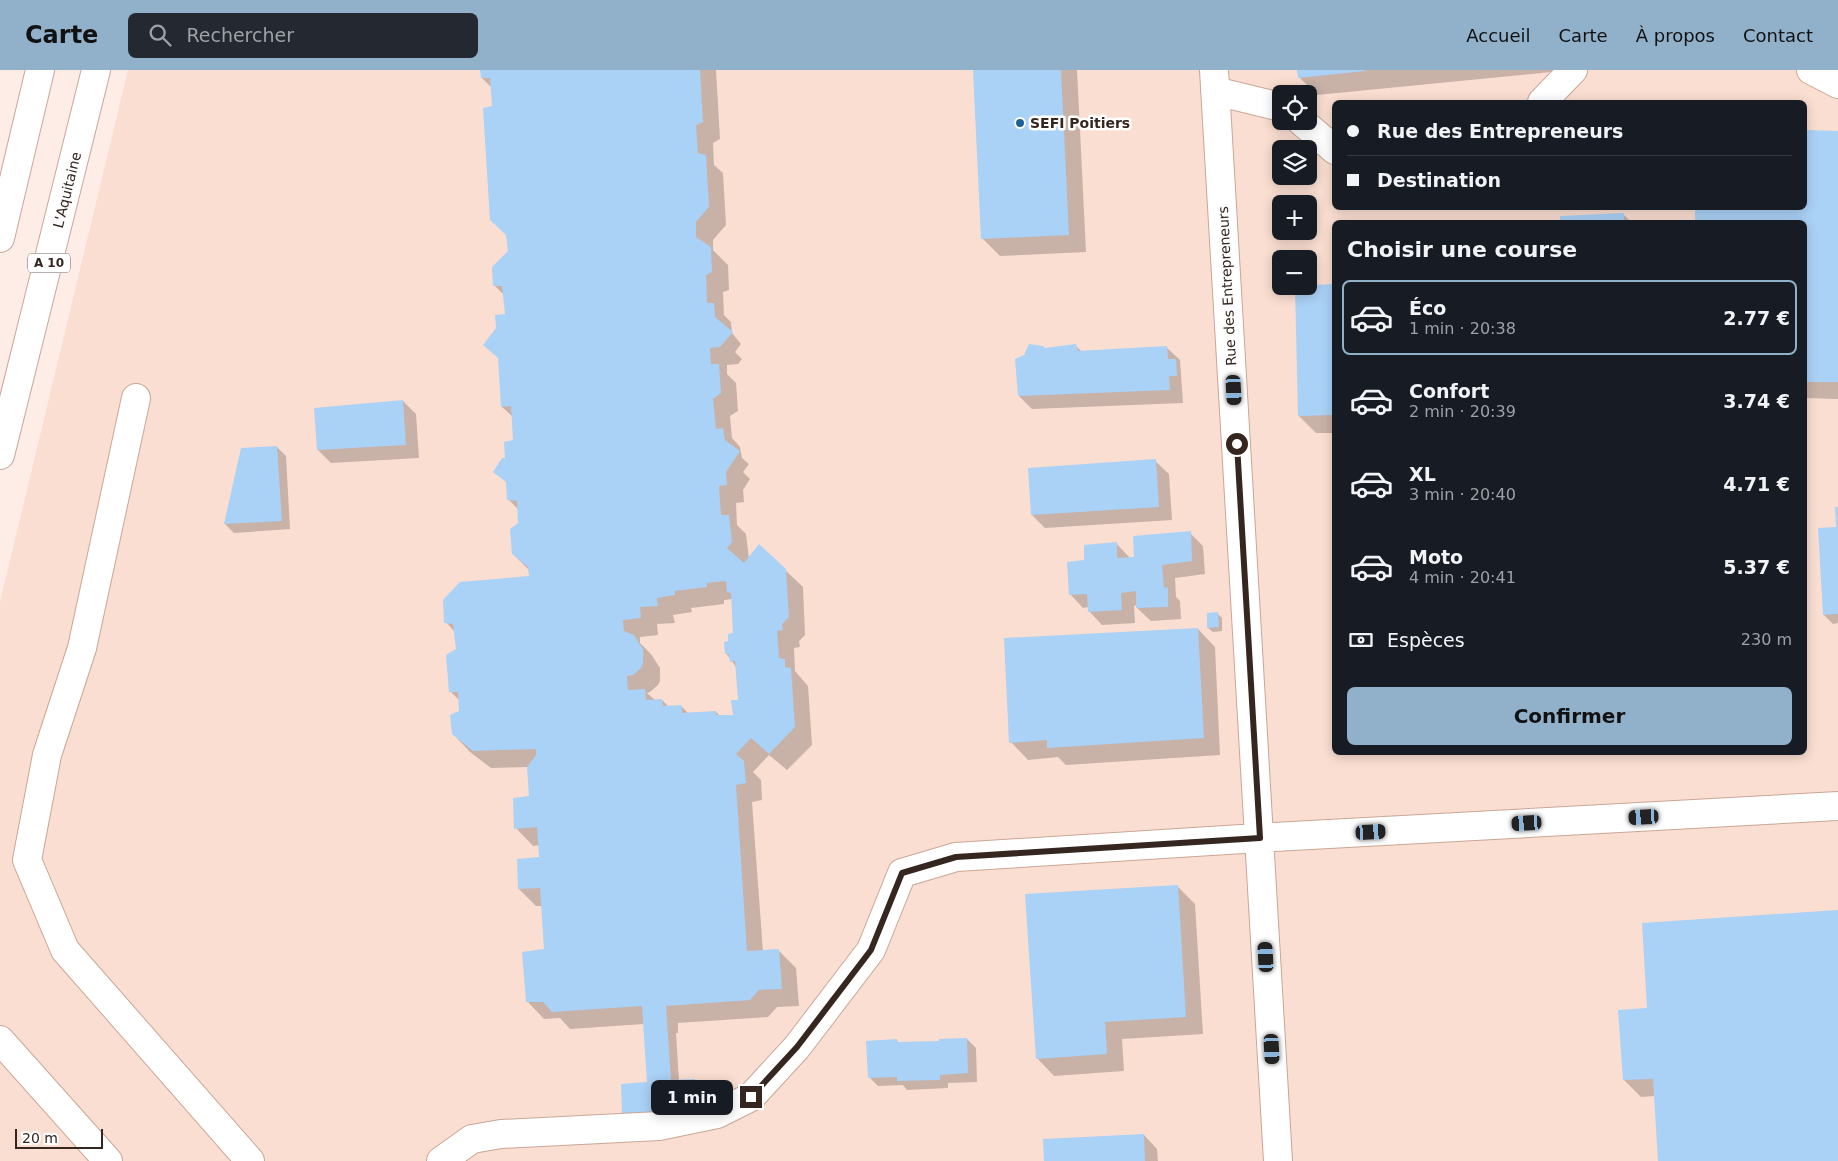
<!DOCTYPE html>
<html lang="fr">
<head>
<meta charset="utf-8">
<style>
  body { margin:0; font-family:"DejaVu Sans",sans-serif; background:#242831; color:#f1f3f6; height:100vh; display:flex; flex-direction:column; font-size:19px; white-space:nowrap }
  * { box-sizing:border-box; margin:0 }
  p { font-size:16px; color:#9ea1a6 }
  .icon { flex:none; width:28px; height:28px; fill:none; stroke:currentColor; stroke-width:2; stroke-linecap:round; stroke-linejoin:round }
  .map { position:relative; flex:1; overflow:hidden }
  .side { position:absolute; left:1332px; top:150px; width:475px; height:535px; display:flex; flex-direction:column; background:#171b24; border-radius:8px; box-shadow:0 2px 12px #0003 }
  .side>* { flex:none }
  .banner { position:absolute; left:1332px; top:30px; width:475px; height:110px; border-radius:8px; box-shadow:0 2px 12px #0003; display:grid; align-content:center; height:110px; padding:0 15px; background:#171b24 }
  .fabs { position:absolute; left:1272px; top:15px; display:grid; gap:10px }
  .fabs a { display:grid; place-items:center; width:45px; height:45px; border-radius:8px; background:#171b24; box-shadow:0 2px 12px #0003; font-size:25px }
  .scale { position:absolute; left:15px; bottom:12px; width:88px; box-sizing:border-box; padding-left:5px; border:2px solid #352620; border-top:0; font-size:14px; line-height:18px; white-space:nowrap; color:#352620; -webkit-text-stroke:4px #fefefe; paint-order:stroke }
  .end { position:absolute; width:22px; height:22px; margin:-11px; border:6px solid #352620; background:#fff; box-shadow:0 0 0 2px #fff }
  .from { border-radius:50% }
  .bubble { position:absolute; height:35px; border-radius:8px; background:#171b24; box-shadow:0 2px 12px #0003; font-size:16px; font-weight:600; line-height:35px; text-align:center }
  .car { position:absolute; width:15px; height:30px; margin:-15px -8px; border-radius:6px; box-shadow:0 0 4px 1px #0007; background:linear-gradient(#222 24%,#8ab4d8 0 40%,#222 0 76%,#8ab4d8 0 86%,#222 0) }
  .banner b { display:flex; align-items:center; gap:18px; height:48px; font-size:19px }
  .banner b+b { border-top:1px solid #363941 }
  .banner i { width:12px; height:12px; background:#f1f3f6 }
  ul { padding:0; list-style:none }
  li { display:flex; align-items:center; gap:15px; height:75px; margin:0 10px 8px; padding:0 5px; border:2px solid transparent; border-radius:8px }
  li div { flex:1 }
  li b { display:block; font-size:19px }
  li em { font-style:normal; font-weight:600 }
  li.active { border-color:#91b1cb }
  li>.icon { width:45px; height:45px; stroke-width:1.5 }
  h2 { padding:0 15px; font-size:22px; line-height:60px }
  .pay { display:flex; align-items:center; gap:12px; height:55px; padding:0 15px; font-size:19px }
  .pay p { margin-inline-start:auto }
  .button { display:flex; gap:10px; margin-top:auto; padding:10px 15px }
  .button a { flex:1; height:58px; border-radius:8px; background:#91b1cb; color:#111; font-size:20px; font-weight:600; line-height:58px; text-align:center }
  header { display:flex; align-items:center; gap:30px; box-sizing:border-box; height:70px; padding:0 25px; background:#91b1cb; color:#111 }
  header strong { font-size:24px }
  nav { display:flex; gap:28px; margin-inline-start:auto; font-size:18px }
  .search { width:350px; height:45px; background:#242831; display:flex; align-items:center; gap:12px; box-sizing:border-box; padding:0 18px; border-radius:8px; color:#9ea1a6; font-size:19px }
  .map>svg:first-child { display:block }
  .built { fill:#faded1; fill-rule:evenodd }
  .shadow { fill:#0003; fill-rule:evenodd }
  .building { fill:#aad1f6; fill-rule:evenodd }
  .lines { fill:none; stroke-linecap:round; stroke-linejoin:round }
  .minor-casing { stroke:#cba696; stroke-width:30 }
  .major-casing { stroke:#cba696; stroke-width:30 }
  .highway-casing { stroke:#cba696; stroke-width:30 }
  .minor { stroke:#fff; stroke-width:28 }
  .major { stroke:#fff; stroke-width:28 }
  .highway { stroke:#fff; stroke-width:28 }
  .route { stroke:#352620; stroke-width:6 }
  .poi-dot { fill:#1c6196; stroke:#fefefe; stroke-width:2 }
  .labels { text-anchor:middle; stroke-width:5; stroke-linejoin:round; paint-order:stroke }
  .shield { fill:#fefefe; stroke:#716763; stroke-width:1 }
  .shield-label { font-size:12px; font-weight:bold; fill:#352620 }
  .poi-label { font-size:14px; font-weight:bold; fill:#352620; stroke:#fefefe; text-anchor:start }
  .street-label { font-size:14px; fill:#352620; stroke:#fefefe }
</style>
</head>
<body>
<header>
<strong>Carte</strong>
<div class="search"><svg class="icon" aria-label="search" viewBox="0 0 24 24"><circle cx="10" cy="10" r="6"/><path d="M15 15l6 6"/></svg>Rechercher</div>
<nav><a>Accueil</a><a>Carte</a><a>À propos</a><a>Contact</a></nav>
</header>
<div class="map">
<svg width="1838" height="1091" viewBox="0 0 1838 1091">
  <rect width="100%" height="100%" fill="#fdede6"/>
  <!-- built -->
  <path class="built" d="M128 0H1838V1091H0V532ZM1281 24H1309V51H1281ZM1335 32H1805V138H1335ZM1281 79H1309V106H1281ZM1281 134H1309V161H1281ZM1335 152H1805V682H1335ZM1281 189H1309V216H1281Z"/>
  <!-- shadow -->
  <path class="shadow" d="M481 0H716L720 69 713 73 714 95 723 103 726 155 713 170V180L728 195 729 220 723 222 724 245 731 252 732 263 741 274 735 282 742 289 738 294 727 295V304L736 313 738 341 730 346 732 368 740 377 742 388 749 394 743 402 750 409 743 420 744 432 736 433 737 455 746 464 749 489 785 500 803 517 805 565 799 571 800 577 794 578 795 601 808 616 812 675 787 700 769 685 753 702 761 710 762 730 752 732 763 882 779 881 796 898 799 936 777 937 768 947 678 953V963H676L679 1011 695 1010 704 1019 706 1049 632 1053 623 1044 648 1013 644 954 570 959 560 948 544 949 527 931 546 880 543 836H536L519 819 540 789V775L533 776 516 758 530 728 528 697 491 698 470 682 453 664 461 642 460 631 450 621 457 579 455 562 446 552 530 507 529 500 513 484 520 454 519 440 508 429 515 371 513 347 502 337 506 245 504 225 494 215 509 182 492 18 482 8ZM732 529 734 564 726 583 736 597 739 631 734 646H720L716 642 689 644 681 636 669 637 662 630H655L647 623 650 622 658 615 660 611V598L651 584 640 573V567L658 565 657 554 675 553 673 545 692 542 691 538 724 534V530Z
    M975 0H1077L1086 182 1000 186 983 169Z
    M1298 0H1571L1317 25 1299 7Z
    M1805 62H1838V329L1805 328V152H1696L1697 138H1805Z
    M1623 144 1631 152H1562L1561 147Z
    M1335 215V363H1316L1299 346Z
    M1076 276 1082 282 1166 277 1180 290 1183 333 1032 339 1019 326 1045 279Z
    M403 331 416 344 419 388 331 393 318 380Z
    M277 377 286 386 290 459 234 463 225 454 242 379Z
    M1155 391 1169 404 1172 450 1045 458 1032 445Z
    M1838 438V553L1833 554 1824 545 1838 458Z
    M1190 463 1203 476 1205 504 1175 508 1176 527 1180 531 1181 549 1151 551 1137 538V535L1134 536 1135 553 1102 555 1089 541V537L1083 538 1070 524 1085 491 1116 473 1130 488H1135Z
    M1218 544 1222 548V561L1213 562 1208 558Z
    M1198 559 1215 577 1220 685 1066 695 1058 687 1028 690 1011 672Z
    M1177 816 1195 834 1203 964 1122 969 1124 1001 1054 1006 1037 988Z
    M1838 842V1091H1659L1655 1026 1641 1027 1624 1010 1649 940Z
    M967 969 976 978 977 1012 948 1013V1018L907 1020 903 1015 878 1016 869 1007 897 971 899 973 941 972Z
    M1144 1065 1157 1079 1158 1091H1046Z"/>
  <!-- building -->
  <path class="building" d="M480 0H700L703 52 696 55 698 83 706 85 709 137 696 152V167L711 177 712 202 706 205 707 233H714L715 247 733 262 720 277 710 278 711 294H719L721 323 713 329 716 359 723 358 725 370 740 381 726 402 727 415 719 416 721 445H729L732 472 727 478 744 493 759 474 786 499 789 547 782 554 783 560 777 561 779 588 785 589V597L791 598 795 657 769 684 751 668 736 684 744 691 746 713 736 715 747 881 779 879 782 919 759 920 750 930 666 936 671 1010 695 1009 697 1040 622 1044 621 1014 647 1012 642 936 552 942 543 932H526L522 882 544 879 540 818 518 819 517 789 539 787 537 757 514 759 513 728 529 726 527 697 536 685V679L473 681 452 664 450 645 459 641 458 622H449L446 585 456 579 453 554 444 553 443 530 460 512 529 506 528 497 512 484 510 459 518 453 517 431 507 430 506 412 493 402 502 388H505L504 372 513 370 511 336 501 337 498 288 483 275 496 258 495 245 505 244 502 216H493L492 197 508 181 506 165 490 150 483 38 492 36 490 8H481ZM726 511 727 522 731 523 733 563 728 564V571L724 572 725 584H729L730 592 735 591 738 630H731L733 645H716V641L682 643V635L663 636 662 629 646 630 645 619 628 620 627 606 633 605 641 598 643 593V579L634 565 624 561 623 550 641 548 640 537 658 536 657 528 675 525V521L707 517V513Z
    M973 0H1061L1069 165 981 169Z
    M1297 0H1365V1L1298 8Z
    M1805 60 1838 61V312H1805V152H1695V138H1805Z
    M1624 143V152H1560V146Z
    M1335 214V345L1298 346 1295 216Z
    M1029 274 1043 276 1045 278 1076 274 1078 281 1167 276 1168 289H1176L1177 306H1169L1170 320 1018 326 1015 289 1024 285Z
    M403 330 406 375 317 380 314 338Z
    M277 376 282 451 224 454 241 378Z
    M1156 389 1159 437 1031 445 1028 398Z
    M1835 437H1838V544L1823 545 1818 458 1836 457Z
    M1191 461 1192 491 1162 495 1164 518 1168 517V537L1136 538V521L1121 523 1122 540 1088 542 1087 524 1069 525 1067 492 1084 490V475L1117 472V488L1134 487 1133 466Z
    M1218 542 1219 557 1207 558V543Z
    M1198 558 1204 668 1047 678V670L1009 673 1004 568Z
    M1178 815 1186 947 1105 952 1107 984 1036 989 1025 824Z
    M1838 840V1091H1658L1653 1009 1623 1010 1618 940 1647 938 1642 853Z
    M967 968 968 1003 940 1005V1010L897 1011V1007L868 1008 866 971 897 969 898 972 939 971V969Z
    M1144 1064 1145 1091H1044L1043 1069Z"/>
  <g class="lines">
    <!-- minor casing -->
    <g class="minor-casing">
      <path id="minor" d="M1214 0 1278 1091
        M1811 0 1838 14
        M1215 21 1281 37
        M1542 32 1573 0
        M1301 51 1335 80
        M136 328 82 578 47 685 27 790 65 880 250 1091
        M441 1091 472 1069 501 1064 659 1056 717 1044 751 1027 797 977 871 880 902 803 956 787 1274 767 1838 736"/>
    </g>
    <!-- major casing -->
    <g class="major-casing">
      <path id="major" d="M0 970 108 1091"/>
    </g>
    <!-- highway casing -->
    <g class="highway-casing">
      <path id="highway" d="M0 168 40 0
        M0 385 96 0"/>
    </g>
    <!-- minor -->
    <use href="#minor" class="minor"/>
    <!-- major -->
    <use href="#major" class="major"/>
    <!-- highway -->
    <use href="#highway" class="highway"/>
  </g>
  <g class="lines">
    <!-- route -->
    <path class="route" d="M751 1027 797 977 871 880 902 803 956 787 1260 768 1237 374"/>
  </g>
  <!-- markers -->
  <circle class="poi-dot" cx="1020" cy="53" r="5"/>
  <g class="labels">
    <!-- shield labels -->
    <rect class="shield" x="28" y="183.5" width="42" height="19" rx="4"/>
    <g class="shield-label">
      <text x="49" y="197">A 10</text>
    </g>
    <!-- poi labels -->
    <g class="poi-label">
      <text x="1030" y="58">SEFI Poitiers</text>
    </g>
    <!-- street labels -->
    <g class="street-label">
      <text transform="translate(67 120) rotate(-76)" y="5">L'Aquitaine</text>
      <text transform="translate(1227 216) rotate(-93)" y="5">Rue des Entrepreneurs</text>
    </g>
  </g>
</svg>
<div class="fabs">
<a><svg class="icon" aria-label="locate" viewBox="0 0 24 24"><circle cx="12" cy="12" r="6"/><path d="M12 2v4M12 18v4M2 12h4M18 12h4"/></svg></a>
<a><svg class="icon" aria-label="layers" viewBox="0 0 24 24"><path d="M12 4l9 5-9 5-9-5zM3 14l9 5 9-5"/></svg></a>
<a>+</a>
<a>−</a>
</div>
<div class="scale">20 m</div>
<i class="end from" style="left:1237px;top:374px"></i>
<i class="end" style="left:751px;top:1027px"></i>
<div class="bubble" style="left:651px;top:1010px;width:82px">1 min</div>
<i class="car" style="left:1234px;top:320px;rotate:177deg"></i>
<i class="car" style="left:1644px;top:747px;rotate:267deg"></i>
<i class="car" style="left:1527px;top:753px;rotate:267deg"></i>
<i class="car" style="left:1371px;top:762px;rotate:87deg"></i>
<i class="car" style="left:1266px;top:887px;rotate:357deg"></i>
<i class="car" style="left:1272px;top:979px;rotate:177deg"></i>
<div class="banner">
<b><i class="from"></i>Rue des Entrepreneurs</b>
<b><i></i>Destination</b>
</div>
<section class="side">
<h2>Choisir une course</h2>
<ul>
<li class="active"><svg class="icon" aria-label="car" viewBox="0 0 24 24"><path d="M5 17H2v-5l4-1 3-4h7l3 4 3 1v5h-3M9 17h6M6 11h13"/><circle cx="7" cy="17" r="2"/><circle cx="17" cy="17" r="2"/></svg><div><b>Éco</b><p>1 min · 20:38</p></div><em>2.77 €</em></li>
<li><svg class="icon" aria-label="car" viewBox="0 0 24 24"><path d="M5 17H2v-5l4-1 3-4h7l3 4 3 1v5h-3M9 17h6M6 11h13"/><circle cx="7" cy="17" r="2"/><circle cx="17" cy="17" r="2"/></svg><div><b>Confort</b><p>2 min · 20:39</p></div><em>3.74 €</em></li>
<li><svg class="icon" aria-label="car" viewBox="0 0 24 24"><path d="M5 17H2v-5l4-1 3-4h7l3 4 3 1v5h-3M9 17h6M6 11h13"/><circle cx="7" cy="17" r="2"/><circle cx="17" cy="17" r="2"/></svg><div><b>XL</b><p>3 min · 20:40</p></div><em>4.71 €</em></li>
<li><svg class="icon" aria-label="car" viewBox="0 0 24 24"><path d="M5 17H2v-5l4-1 3-4h7l3 4 3 1v5h-3M9 17h6M6 11h13"/><circle cx="7" cy="17" r="2"/><circle cx="17" cy="17" r="2"/></svg><div><b>Moto</b><p>4 min · 20:41</p></div><em>5.37 €</em></li>
</ul>
<div class="pay"><svg class="icon" aria-label="cash" viewBox="0 0 24 24"><path d="M3 7h18v10H3z"/><circle cx="12" cy="12" r="2"/></svg>Espèces<p>230 m</p></div>
<div class="button"><a>Confirmer</a></div>
</section>
</div>
</body>
</html>
